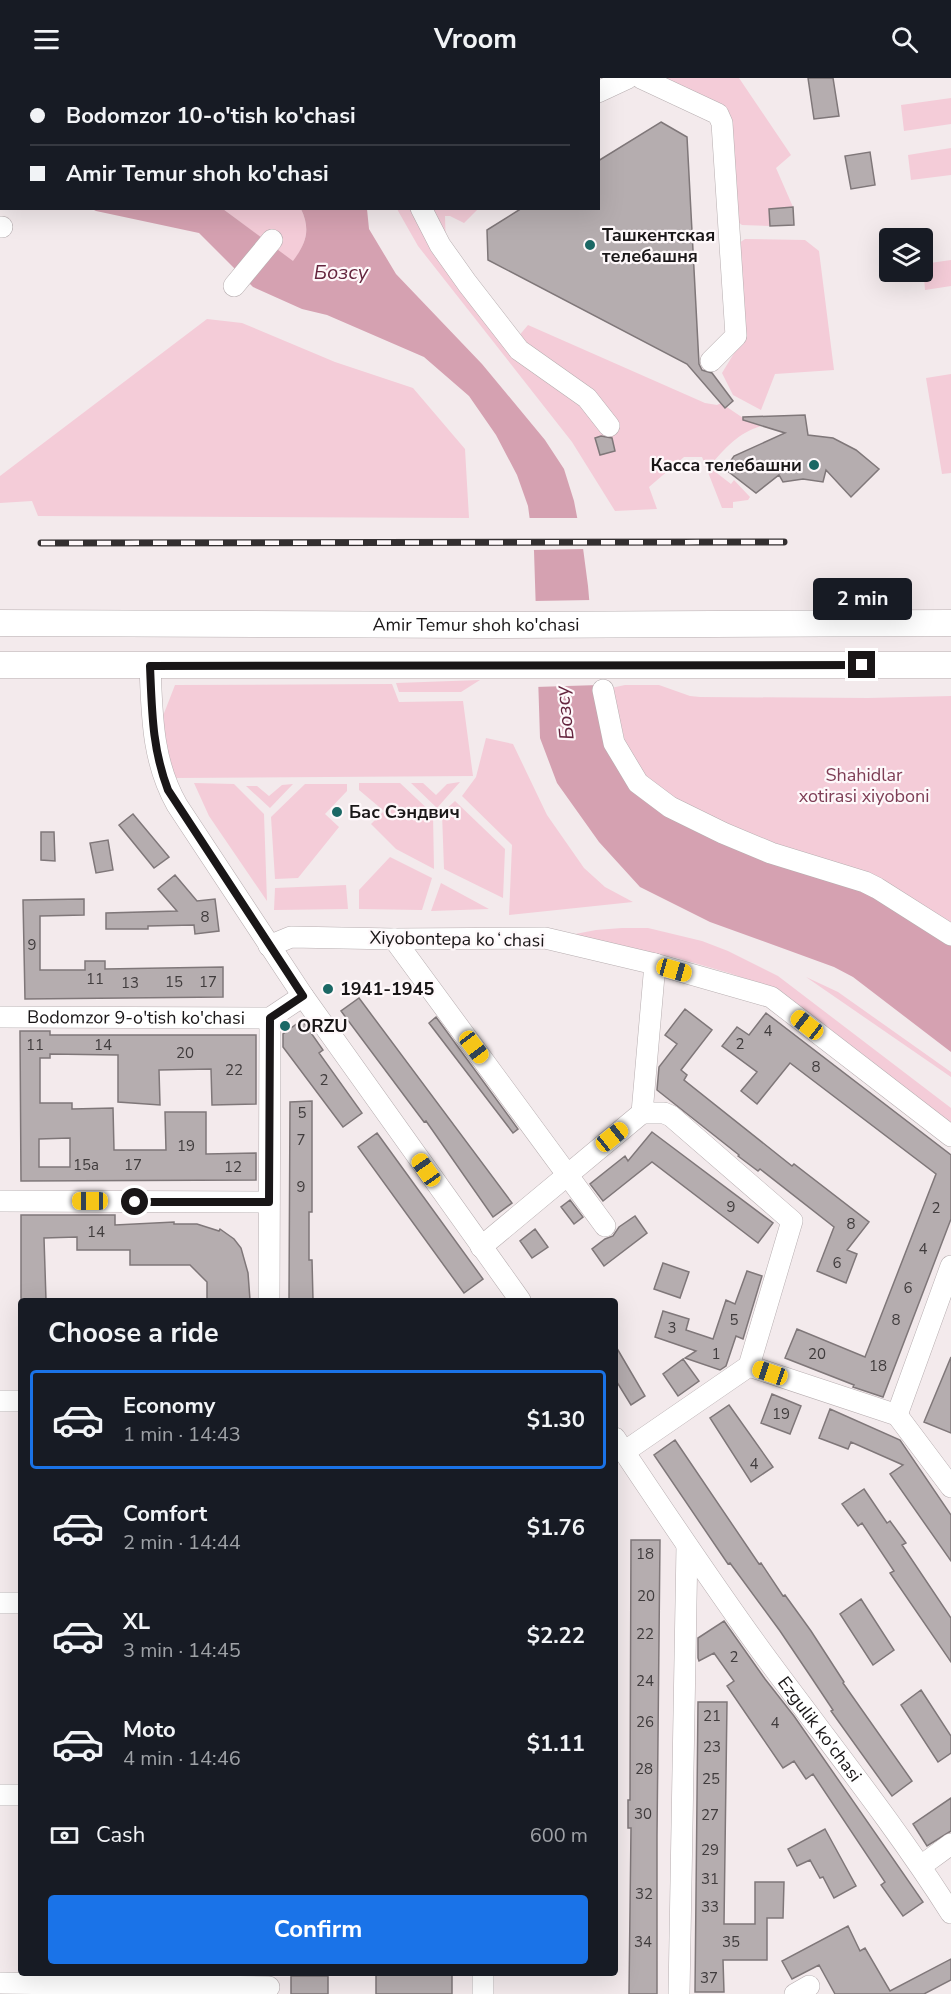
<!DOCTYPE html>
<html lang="en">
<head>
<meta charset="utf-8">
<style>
  body { margin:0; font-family:"Nunito Sans",sans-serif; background:#242831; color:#f1f3f6; height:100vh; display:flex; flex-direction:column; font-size:22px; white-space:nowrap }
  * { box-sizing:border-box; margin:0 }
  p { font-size:20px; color:#9ea1a6 }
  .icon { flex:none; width:33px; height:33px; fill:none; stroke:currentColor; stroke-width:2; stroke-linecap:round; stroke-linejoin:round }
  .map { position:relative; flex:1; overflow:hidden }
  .details { position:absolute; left:18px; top:1220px; width:600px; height:678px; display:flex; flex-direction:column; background:#171b24; border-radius:6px; box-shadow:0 6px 24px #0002 }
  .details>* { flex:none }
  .top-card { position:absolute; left:0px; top:0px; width:600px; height:132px; box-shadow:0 6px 24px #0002; display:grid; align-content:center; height:132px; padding:0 30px; background:#171b24 }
  .tools { position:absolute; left:879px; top:150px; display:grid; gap:12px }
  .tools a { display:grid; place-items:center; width:54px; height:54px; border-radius:6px; background:#171b24; box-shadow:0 6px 24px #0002; font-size:30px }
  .end { position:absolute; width:27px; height:27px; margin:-14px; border:8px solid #191617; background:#fff; box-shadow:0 0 0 3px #fff }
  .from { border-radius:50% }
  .bubble { position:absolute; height:42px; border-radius:6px; background:#171b24; box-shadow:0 6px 24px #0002; font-size:20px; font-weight:700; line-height:42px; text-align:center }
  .car { position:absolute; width:18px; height:36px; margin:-18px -9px; border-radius:8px; box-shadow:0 0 4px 2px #0007; background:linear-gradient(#f5c518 24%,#345 0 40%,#f5c518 0 76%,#345 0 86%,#f5c518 0) }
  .top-card b { display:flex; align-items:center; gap:21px; height:57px; font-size:22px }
  .top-card b+b { border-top:2px solid #363941 }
  .top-card i { width:15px; height:15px; background:#f1f3f6 }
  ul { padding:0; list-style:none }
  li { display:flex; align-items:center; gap:18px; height:99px; margin:0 12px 9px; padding:0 18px; border:3px solid transparent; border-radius:6px }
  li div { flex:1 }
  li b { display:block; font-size:22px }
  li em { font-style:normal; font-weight:700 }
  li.current { border-color:#1a73e8 }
  li>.icon { width:54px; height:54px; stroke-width:1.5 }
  h2 { padding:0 30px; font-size:27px; line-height:72px }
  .pay { display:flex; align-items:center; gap:15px; height:66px; padding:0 30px; font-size:22px }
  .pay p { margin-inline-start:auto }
  .action { display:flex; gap:12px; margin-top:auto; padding:12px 30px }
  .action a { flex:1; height:69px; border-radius:6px; background:#1a73e8; color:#fff; font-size:24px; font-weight:700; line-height:69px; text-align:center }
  header { display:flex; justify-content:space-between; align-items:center; height:78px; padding:0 30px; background:#171b24; font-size:27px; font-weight:700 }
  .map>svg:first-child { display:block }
  .green { fill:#f4ccd8 }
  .water { fill:#d5a1b1 }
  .pier { fill:#f3eaec }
  .building { fill:#b5adaf; stroke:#7f7779; stroke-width:1.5; fill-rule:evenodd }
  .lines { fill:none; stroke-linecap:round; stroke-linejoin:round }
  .minor-casing { stroke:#b7aeb0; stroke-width:22 }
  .major-casing { stroke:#b7aeb0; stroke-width:27 }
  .minor { stroke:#fff; stroke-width:21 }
  .major { stroke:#fff; stroke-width:26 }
  .rail-casing { stroke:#332f30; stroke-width:7 }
  .rail { stroke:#fef8fa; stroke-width:4.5; stroke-dasharray:14; stroke-linecap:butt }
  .route { stroke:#191617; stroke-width:8 }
  .poi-dot { fill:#1b6865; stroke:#fef8fa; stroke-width:2 }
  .labels { text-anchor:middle; stroke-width:4.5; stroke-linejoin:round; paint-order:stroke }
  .number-label { font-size:15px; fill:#403c3d }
  .poi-label { font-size:18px; font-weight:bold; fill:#191617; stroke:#fef8fa; text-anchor:start }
  .street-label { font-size:18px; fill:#191617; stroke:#fef8fa }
  .park-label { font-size:18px; fill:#7e3d55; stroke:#fef8fa }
  .water-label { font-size:20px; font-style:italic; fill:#64253e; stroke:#fef8fa }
</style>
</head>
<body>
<header><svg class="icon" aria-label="menu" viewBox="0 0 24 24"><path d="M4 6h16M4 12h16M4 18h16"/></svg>Vroom<svg class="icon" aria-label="search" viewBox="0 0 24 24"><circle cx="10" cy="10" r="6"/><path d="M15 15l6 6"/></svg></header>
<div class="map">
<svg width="951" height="1916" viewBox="0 0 951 1916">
  <rect width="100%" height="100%" fill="#f3eaec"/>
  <!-- green -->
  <path class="green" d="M657 0H739L791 77 776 90 793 129 769 131 770 148 742 147 734 141 728 48Z
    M951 20V46L904 53 901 27Z
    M951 70V97L911 102 908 77Z
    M223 131H301C311 152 306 165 293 184Z
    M397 131H413L512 266 528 247 705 325 717 327 721 325 743 340 761 348C738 355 725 370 709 389L731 406 734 402 750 419 748 422 733 424V430H722L702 379H684L649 409 657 431 615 433 572 364 418 168Z
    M426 131H478L464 145 450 138H445L446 172Z
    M745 161 805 162 819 173 834 292 775 296 761 332 733 317 722 295 736 272 739 165Z
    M951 182V208L925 212 923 186Z
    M207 241 242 245 335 284 413 310 465 371 469 440 38 438 32 423 0 425V398Z
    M951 296V395L942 396 926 300Z
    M480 602 461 614H399L396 605Z
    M392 606 399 624 463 623 473 698 174 700 161 643 175 607Z
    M625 607H659L690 618 700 619 868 620 951 618V849L684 726 644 698 626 667 611 610Z
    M486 660 513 666 547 737 584 790 605 809 633 824 509 837 512 767 462 718 476 699Z
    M460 704 437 730 411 705H423L436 717 447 706Z
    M194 705 234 706 264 736 267 823 209 738Z
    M359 705H400L433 736 434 791 396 771 371 746 384 733 359 712Z
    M293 706 270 730 246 708H257L269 718 282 707Z
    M305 706H347V713L325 736 339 749 298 800 275 801 271 739Z
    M455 723 505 771 503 820 444 791 442 735Z
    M390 779 432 800 422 832 359 831V812Z
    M441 805 489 831 431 833Z
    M346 807 348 831 274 832 275 810Z
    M622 850H648L702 863 728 873 778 898 951 1030V1045L781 913 729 895 677 880 570 857 596 852Z
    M806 899 838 914 951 994V999Z"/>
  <!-- water -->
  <path class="water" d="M92 131H223L293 183C306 165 311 152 301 131H367L369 151 396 196 482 286 545 362 564 391 574 423 583 470 588 508 597 611 634 710 866 812 951 865V974L853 899 834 889 710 844 640 809 599 764 557 705 540 660 534 473 528 428 517 397 496 357 469 318 424 279 327 237 302 231 253 209 199 155 96 133Z"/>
  <!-- pier -->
  <path class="pier" d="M527 440H580L586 471 531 472Z
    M592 522 599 607 535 609 533 523Z"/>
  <!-- building -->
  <path class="building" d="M808 0H833L839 38 814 41Z
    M661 44 687 59 699 286 702 292 712 295 733 323 725 330 687 286 488 182 487 152 522 130H598V83Z
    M870 74 875 107 851 111 845 78Z
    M793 129 794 147 770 148 769 131Z
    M805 337 808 357 833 360 856 372 879 391 851 419 826 392 823 404 803 401 783 404 779 397 756 415 725 391 734 378 785 355 743 342V339Z
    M601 358 612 360 615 373 600 377 595 360Z
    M133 736 169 779 154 790 119 747Z
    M41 754H54L55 783 41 782Z
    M108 762 113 792 96 795 90 765Z
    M175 797 197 823 215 821 219 853 195 856 194 847 148 848V851H106V835L177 833 158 811Z
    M84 821V837L40 838V892H85V883H105V891L223 889V919L25 921 23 822Z
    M359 920 512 1125 493 1139 426 1043 424 1044 341 933Z
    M685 931 712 952 681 992 687 997 684 1002 792 1088 794 1086 869 1144 847 1172 857 1176 846 1205 817 1193 834 1149 760 1091 758 1093 738 1078 739 1077 657 1012 659 989 677 966 665 957Z
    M766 935 951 1077V1141L883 1319 853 1309 854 1307 785 1280 797 1251 865 1279 936 1096 790 985 757 1026 741 1013 757 994 722 968 737 949 749 957Z
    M436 939 518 1051 513 1055 429 945Z
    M302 942 323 972 319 975 362 1035 343 1049 283 969V956Z
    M20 953H50V957H256V1026L212 1027 211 991 159 992 160 1027 118 1024V977L50 976V980H40V1025H72V1031L113 1030 114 1072H166L165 1034H206V1076L256 1075V1102L21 1103ZM70 1060V1089H39V1061Z
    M312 1023V1134H309V1182H312L313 1222H289L290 1024Z
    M652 1054 773 1145 758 1165 652 1084 603 1123 590 1106 625 1078 628 1083Z
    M377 1055 483 1201 464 1215 358 1069Z
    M570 1122 583 1139 574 1146 561 1129Z
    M21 1137H115V1147L174 1144V1146H197L219 1153 220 1151 234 1161 241 1170 248 1195 250 1222H207V1204L190 1187H130V1172H77V1159L44 1160 46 1222H21Z
    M635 1138 647 1155 604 1188 592 1171 605 1161 613 1158 619 1149Z
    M535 1151 548 1169 532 1180 520 1163Z
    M663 1185 689 1194 680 1220 654 1211Z
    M747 1193 762 1198 743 1261 736 1258 726 1288 720 1292 685 1280 696 1273 655 1259 663 1233 689 1241 686 1252 713 1261 726 1222 735 1226Z
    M615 1267 645 1318 631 1327 615 1301Z
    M951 1279V1355L924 1344Z
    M683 1281 699 1303 678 1318 663 1296Z
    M772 1316 801 1328 790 1356 761 1345Z
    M729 1327 773 1389 751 1404 710 1340Z
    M830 1331 900 1362 951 1437V1483L890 1396 903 1387 851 1364 848 1371 819 1360Z
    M675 1362 759 1486 761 1485 783 1518 785 1517 811 1553 844 1604 843 1605 912 1703 892 1718 831 1633 833 1632 809 1596 780 1553 730 1485 728 1486 654 1377Z
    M864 1411 887 1445 890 1443 906 1465 902 1467 951 1540V1584L890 1495 894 1493 862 1445 858 1448 842 1426Z
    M631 1462H660L657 1758V1916H629L631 1750H628V1722H630Z
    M861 1521 894 1572 873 1587 840 1536Z
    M724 1543 765 1601 794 1638 923 1824 903 1838 881 1807 885 1804 813 1696 806 1701 794 1683 783 1690 727 1608 734 1603 714 1575 699 1583 698 1580V1560Z
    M921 1612 951 1658V1675L938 1684 901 1627Z
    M698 1624H727L724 1846H755V1804H784L783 1840H767V1882H723L724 1914H695Z
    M951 1720V1753L927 1768 913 1746Z
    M825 1751 856 1808 834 1820 823 1799 820 1800 810 1782 797 1788 788 1771Z
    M848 1848 860 1873 865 1870 890 1913 951 1881V1902L924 1916H835L819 1887 792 1901 782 1883Z
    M376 1894H452V1916H376Z
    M291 1898H328V1916H291Z"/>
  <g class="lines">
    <!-- minor casing -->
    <g class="minor-casing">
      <g id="minor">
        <path d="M282 0 284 2"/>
        <path d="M568 0 569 2"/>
        <path d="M641 0 718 36 722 45 736 258 711 283"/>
        <path d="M361 2 362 0"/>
        <path d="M598 14 628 0"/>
        <path d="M421 130 440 167 467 205 519 272 587 320 609 348"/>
        <path d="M0 149H2"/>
        <path d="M234 208 272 162"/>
        <path d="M150 588C152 637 152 683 177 727L303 918 520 1222"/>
        <path d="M603 612 614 665 638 705 670 729 723 755 771 775 865 804 877 810 951 857"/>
        <path d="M394 861 605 1148"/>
        <path d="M269 868 291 859 394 861 545 860 655 886 771 919 951 1058"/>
        <path id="s1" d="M0 939 270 940 303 918"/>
        <path d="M642 1035H664L671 1038 792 1143 749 1288"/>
        <path d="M0 1123 269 1124"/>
        <path d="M481 1169 642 1035 655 886"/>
        <path d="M269 1222 270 940"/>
        <path d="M0 1323H21"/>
        <path d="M897 1337 951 1188"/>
        <path id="s2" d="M615 1360C663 1432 711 1504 762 1574 825 1660 893 1744 951 1835"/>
        <path d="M624 1374 749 1288 897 1337 951 1409"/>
        <path d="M0 1525H21"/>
        <path d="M0 1717H21"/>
        <path d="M921 1788 951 1766"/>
        <path d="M483 1894V1916"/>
        <path d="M0 1905 269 1909"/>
        <path d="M679 1916 687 1468"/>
        <path d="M795 1916 809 1908"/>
      </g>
    </g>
    <!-- major casing -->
    <g class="major-casing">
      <g id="major">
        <path id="s3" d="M0 545 483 547 951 545"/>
        <path d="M0 587H951"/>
      </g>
    </g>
    <!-- minor -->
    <use href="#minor" class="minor"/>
    <!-- major -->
    <use href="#major" class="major"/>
    <!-- rail casing -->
    <g class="rail-casing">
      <path id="rail" d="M41 465 784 464"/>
    </g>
    <!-- rail -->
    <use href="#rail" class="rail"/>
  </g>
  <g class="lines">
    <!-- route -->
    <path class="route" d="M135 1124H269L270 940 303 918 168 712C152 670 152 633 150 588L862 587"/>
  </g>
  <!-- markers -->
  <g class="poi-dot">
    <circle cx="590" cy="167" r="6"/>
    <circle cx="814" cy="387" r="6"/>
    <circle cx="337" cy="734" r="6"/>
    <circle cx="328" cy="911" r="6"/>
    <circle cx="285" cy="948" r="6"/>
  </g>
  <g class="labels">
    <!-- number labels -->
    <g class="number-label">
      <text x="205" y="844">8</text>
      <text x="32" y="872">9</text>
      <text x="95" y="906">11</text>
      <text x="174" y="909">15</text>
      <text x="208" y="909">17</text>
      <text x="130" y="910">13</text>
      <text x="768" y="958">4</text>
      <text x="740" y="971">2</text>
      <text x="35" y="972">11</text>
      <text x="103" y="972">14</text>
      <text x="185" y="980">20</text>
      <text x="816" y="994">8</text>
      <text x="234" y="997">22</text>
      <text x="324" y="1007">2</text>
      <text x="302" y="1040">5</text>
      <text x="301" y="1067">7</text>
      <text x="186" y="1073">19</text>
      <text x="86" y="1092">15a</text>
      <text x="133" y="1092">17</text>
      <text x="233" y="1094">12</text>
      <text x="301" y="1114">9</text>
      <text x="731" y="1134">9</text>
      <text x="936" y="1135">2</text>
      <text x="851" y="1151">8</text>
      <text x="96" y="1159">14</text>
      <text x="923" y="1176">4</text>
      <text x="837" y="1190">6</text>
      <text x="908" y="1215">6</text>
      <text x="734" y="1247">5</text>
      <text x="896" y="1247">8</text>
      <text x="672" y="1255">3</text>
      <text x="716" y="1281">1</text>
      <text x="817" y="1281">20</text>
      <text x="878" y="1293">18</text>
      <text x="781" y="1341">19</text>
      <text x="754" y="1391">4</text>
      <text x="645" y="1481">18</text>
      <text x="646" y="1523">20</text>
      <text x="645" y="1561">22</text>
      <text x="734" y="1584">2</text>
      <text x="645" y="1608">24</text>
      <text x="712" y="1643">21</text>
      <text x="645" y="1649">26</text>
      <text x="775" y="1650">4</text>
      <text x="712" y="1674">23</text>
      <text x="644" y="1696">28</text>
      <text x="711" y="1706">25</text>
      <text x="643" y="1741">30</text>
      <text x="710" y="1742">27</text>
      <text x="710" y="1777">29</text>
      <text x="710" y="1806">31</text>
      <text x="644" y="1821">32</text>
      <text x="710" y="1834">33</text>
      <text x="643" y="1869">34</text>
      <text x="731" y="1869">35</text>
      <text x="709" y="1905">37</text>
    </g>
    <!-- poi labels -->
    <g class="poi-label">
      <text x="602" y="163">Ташкентская<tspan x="602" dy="21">телебашня</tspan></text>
      <text x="802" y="393" text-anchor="end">Касса телебашни</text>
      <text x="349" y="740">Бас Сэндвич</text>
      <text x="340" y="917">1941-1945</text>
      <text x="297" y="954">ORZU</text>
    </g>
    <!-- street labels -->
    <g class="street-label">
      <text dy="6" stroke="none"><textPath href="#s3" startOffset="476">Amir Temur shoh ko'chasi</textPath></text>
      <text transform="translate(457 861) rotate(1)" y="6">Xiyobontepa koʻchasi</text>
      <text dy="6" stroke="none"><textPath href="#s1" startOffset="136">Bodomzor 9-o'tish ko'chasi</textPath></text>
      <text dy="6" stroke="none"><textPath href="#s2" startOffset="356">Ezgulik ko'chasi</textPath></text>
    </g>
    <!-- park labels -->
    <g class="park-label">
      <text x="864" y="703">Shahidlar<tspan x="864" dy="21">xotirasi xiyoboni</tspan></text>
    </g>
    <!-- water labels -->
    <g class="water-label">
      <text x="341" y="201">Бозсу</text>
      <text transform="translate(564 635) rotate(-96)" y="7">Бозсу</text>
    </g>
  </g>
</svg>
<div class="tools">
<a><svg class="icon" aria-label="layers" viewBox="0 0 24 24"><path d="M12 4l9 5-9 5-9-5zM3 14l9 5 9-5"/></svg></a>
</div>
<i class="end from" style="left:135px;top:1124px"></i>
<i class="end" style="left:862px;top:587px"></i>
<div class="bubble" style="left:813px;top:500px;width:99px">2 min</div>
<i class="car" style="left:674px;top:892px;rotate:106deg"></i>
<i class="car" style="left:807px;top:947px;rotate:308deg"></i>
<i class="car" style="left:474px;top:969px;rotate:143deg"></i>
<i class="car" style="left:612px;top:1059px;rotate:51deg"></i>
<i class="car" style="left:426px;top:1092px;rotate:325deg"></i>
<i class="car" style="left:90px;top:1123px;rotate:270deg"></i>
<i class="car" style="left:770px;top:1295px;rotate:289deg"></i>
<div class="top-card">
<b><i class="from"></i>Bodomzor 10-o'tish ko'chasi</b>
<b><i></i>Amir Temur shoh ko'chasi</b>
</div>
<section class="details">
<h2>Choose a ride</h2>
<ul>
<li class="current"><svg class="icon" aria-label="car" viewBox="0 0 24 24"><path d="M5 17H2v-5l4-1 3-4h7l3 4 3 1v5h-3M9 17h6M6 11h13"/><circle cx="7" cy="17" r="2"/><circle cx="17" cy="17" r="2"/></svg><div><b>Economy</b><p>1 min · 14:43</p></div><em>$1.30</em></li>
<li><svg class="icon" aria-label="car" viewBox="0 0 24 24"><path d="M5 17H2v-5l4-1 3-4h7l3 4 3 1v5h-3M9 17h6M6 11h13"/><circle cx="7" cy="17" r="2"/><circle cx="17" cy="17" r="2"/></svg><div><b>Comfort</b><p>2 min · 14:44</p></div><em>$1.76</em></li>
<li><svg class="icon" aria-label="car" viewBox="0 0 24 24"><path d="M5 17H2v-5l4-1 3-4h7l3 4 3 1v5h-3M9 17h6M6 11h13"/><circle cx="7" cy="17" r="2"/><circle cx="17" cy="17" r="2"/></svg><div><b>XL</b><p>3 min · 14:45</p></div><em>$2.22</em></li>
<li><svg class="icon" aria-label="car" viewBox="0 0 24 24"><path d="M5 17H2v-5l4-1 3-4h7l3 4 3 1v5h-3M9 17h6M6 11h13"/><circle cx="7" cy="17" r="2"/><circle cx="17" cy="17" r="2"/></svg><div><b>Moto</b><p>4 min · 14:46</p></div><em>$1.11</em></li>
</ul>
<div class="pay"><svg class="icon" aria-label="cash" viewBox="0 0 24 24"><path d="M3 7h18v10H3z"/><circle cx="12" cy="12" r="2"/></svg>Cash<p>600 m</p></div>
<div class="action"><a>Confirm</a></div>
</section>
</div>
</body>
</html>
